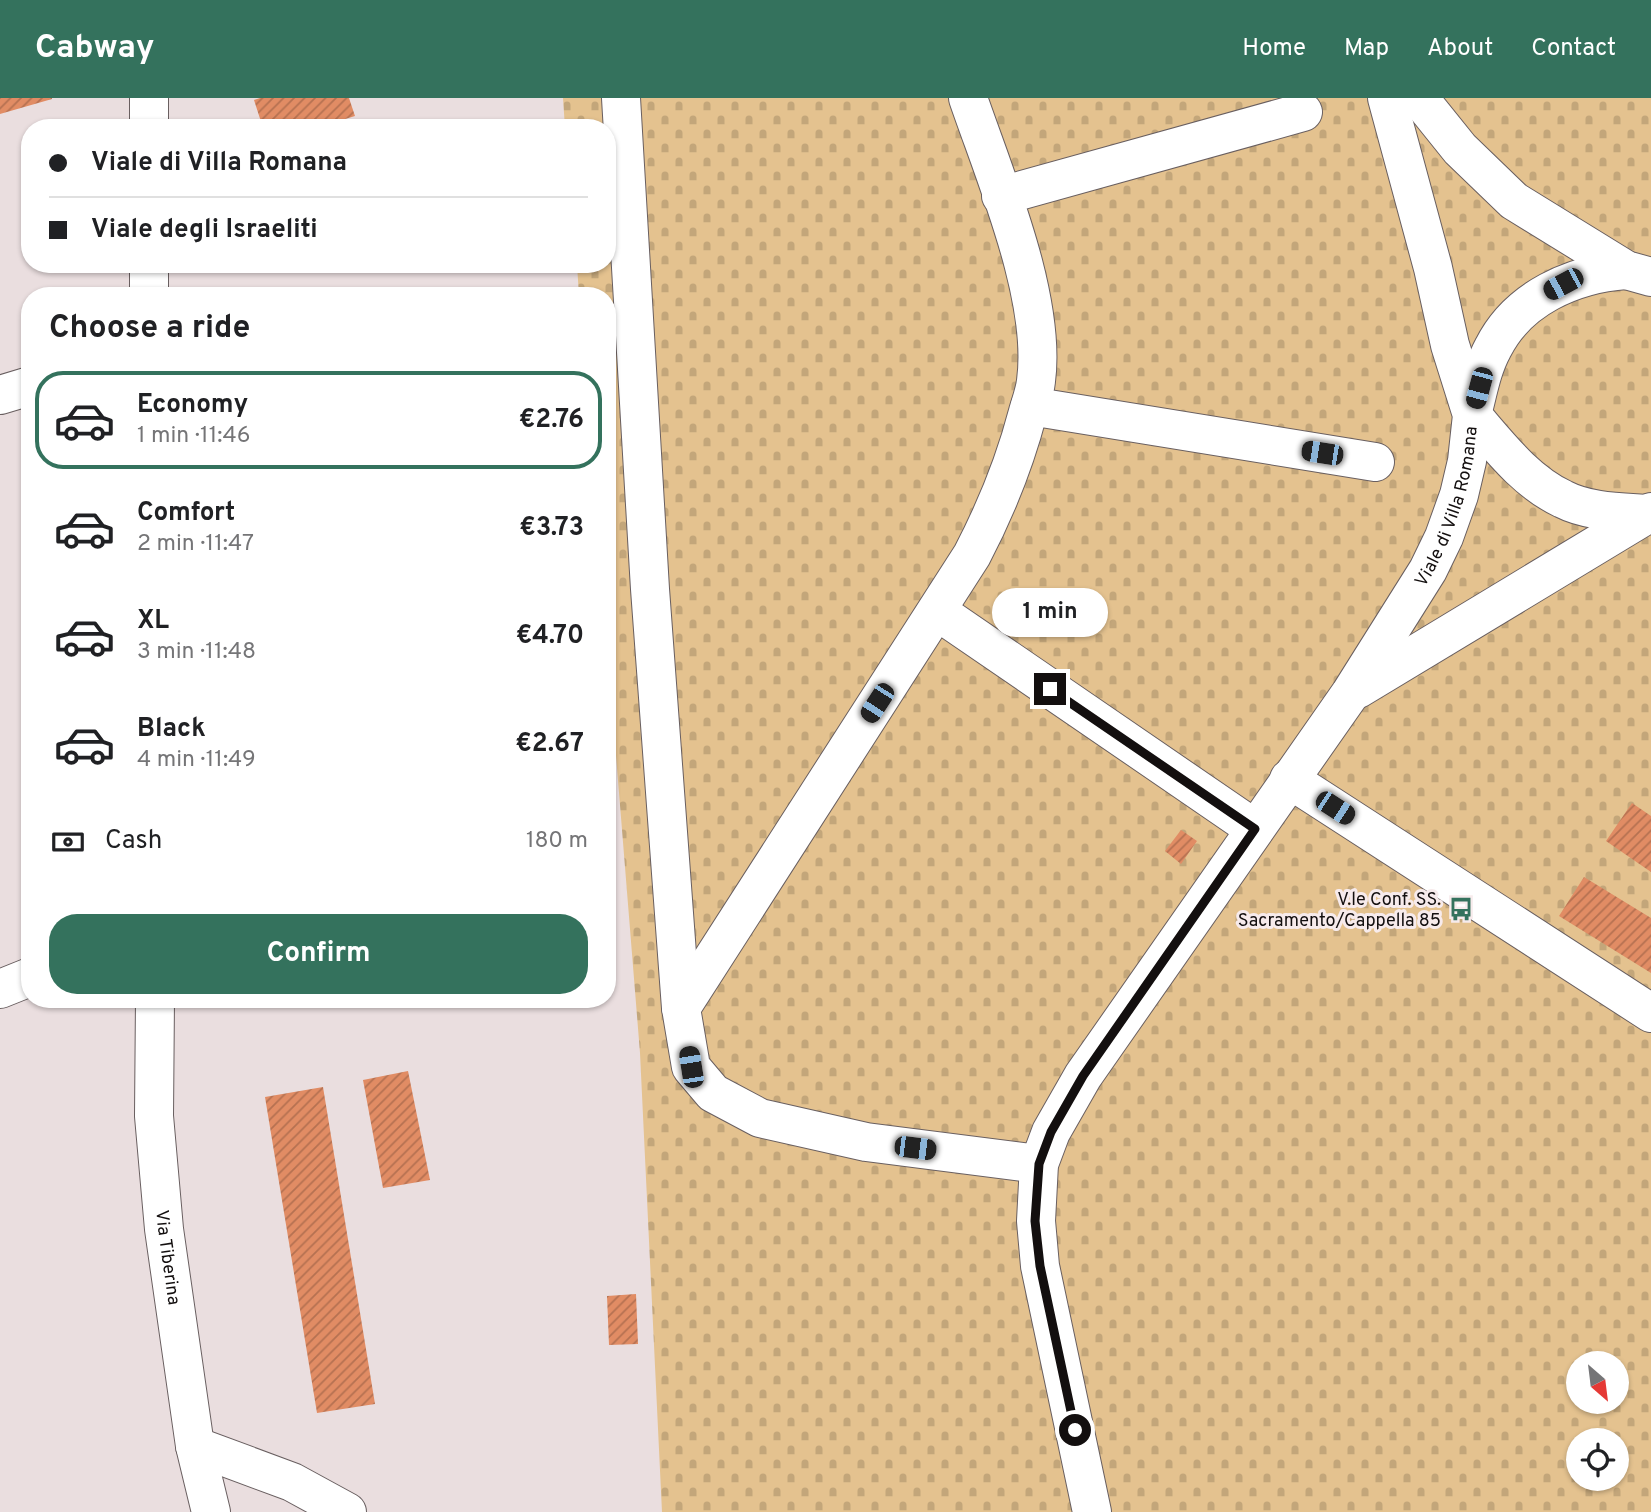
<!DOCTYPE html>
<html lang="en">
<head>
<meta charset="utf-8">
<style>
  body { margin:0; font-family:Overpass,sans-serif; background:#f2f2f2; color:#202124; height:100vh; display:flex; flex-direction:column; font-size:26px; white-space:nowrap }
  * { box-sizing:border-box; margin:0 }
  p { font-size:23px; color:#757577 }
  .icon { flex:none; width:38px; height:38px; fill:none; stroke:currentColor; stroke-width:2; stroke-linecap:round; stroke-linejoin:round }
  .map { position:relative; flex:1; overflow:hidden }
  .sheet { position:absolute; left:21px; top:189px; width:595px; height:721px; display:flex; flex-direction:column; background:#fff; border-radius:28px; box-shadow:0 2px 5px #0004 }
  .sheet>* { flex:none }
  .guide { position:absolute; left:21px; top:21px; width:595px; height:154px; border-radius:28px; box-shadow:0 2px 5px #0004; display:grid; align-content:center; height:154px; padding:0 28px; background:#fff }
  .needle { width:46px; rotate:152deg }
  .tools { position:absolute; left:1566px; top:1253px; display:grid; gap:14px }
  .tools a { display:grid; place-items:center; width:63px; height:63px; border-radius:50%; background:#fff; box-shadow:0 2px 5px #0004; font-size:35px }
  .end { position:absolute; width:32px; height:32px; margin:-16px; border:9px solid #130f0f; background:#fff; box-shadow:0 0 0 4px #fff }
  .from { border-radius:50% }
  .bubble { position:absolute; height:49px; border-radius:24px; background:#fff; box-shadow:0 2px 5px #0004; font-size:23px; font-weight:700; line-height:49px; text-align:center }
  .car { position:absolute; width:21px; height:42px; margin:-21px -10px; border-radius:9px; box-shadow:0 0 5px 2px #0007; background:linear-gradient(#222 24%,#8ab4d8 0 40%,#222 0 76%,#8ab4d8 0 86%,#222 0) }
  .guide b { display:flex; align-items:center; gap:24px; height:66px; font-size:26px }
  .guide b+b { border-top:2px solid #e0e0e0 }
  .guide i { width:18px; height:18px; background:#202124 }
  ul { padding:0; list-style:none }
  li { display:flex; align-items:center; gap:21px; height:98px; margin:0 14px 10px; padding:0 14px; border:4px solid transparent; border-radius:28px }
  li div { flex:1 }
  li b { display:block; font-size:26px }
  li em { font-style:normal; font-weight:700 }
  li.on { border-color:#34725d }
  li>.icon { width:63px; height:63px; stroke-width:1.5 }
  h2 { padding:0 28px; font-size:32px; line-height:84px }
  .pay { display:flex; align-items:center; gap:18px; height:77px; padding:0 28px; font-size:26px }
  .pay p { margin-inline-start:auto }
  .primary-button { display:flex; gap:14px; margin-top:auto; padding:14px 28px }
  .primary-button a { flex:1; height:80px; border-radius:28px; background:#34725d; color:#fff; font-size:28px; font-weight:700; line-height:80px; text-align:center }
  header { display:flex; align-items:center; gap:42px; box-sizing:border-box; height:98px; padding:0 35px; background:#34725d; color:#fff }
  header strong { font-size:33px }
  nav { display:flex; gap:38px; margin-inline-start:auto; font-size:24px }
  .map>svg:first-child { display:block }
  .cemetery { fill:url(#cemetery-stones); fill-rule:evenodd }
  .building { fill:url(#building-hatch) }
  .lines { fill:none; stroke-linecap:round; stroke-linejoin:round }
  .minor-casing { stroke:#695f60; stroke-width:40 }
  .major-casing { stroke:#695f60; stroke-width:40 }
  .minor { stroke:#fff; stroke-width:38 }
  .major { stroke:#fff; stroke-width:38 }
  .route { stroke:#130f0f; stroke-width:9 }
  .labels { text-anchor:middle; stroke-width:6; stroke-linejoin:round; paint-order:stroke }
  .street-label { font-size:18px; fill:#130f0f; stroke:#f7ebec }
  .poi-label { font-size:18px; fill:#130f0f; stroke:#f7ebec; text-anchor:end }
</style>
</head>
<body>
<header>
<strong>Cabway</strong>
<nav><a>Home</a><a>Map</a><a>About</a><a>Contact</a></nav>
</header>
<div class="map">
<svg width="1651" height="1414" viewBox="0 0 1651 1414">
  <defs>
    <pattern id="cemetery-stones" width="16" height="16" patternUnits="userSpaceOnUse" patternTransform="scale(1.75)"><rect width="16" height="16" fill="#e4c28f"/><path d="M2 7V4a2 2 0 0 1 4 0v3zM10 15v-3a2 2 0 0 1 4 0v3z" fill="#c3a67a"/></pattern>
    <pattern id="building-hatch" width="6" height="6" patternUnits="userSpaceOnUse" patternTransform="scale(1.75)"><rect width="6" height="6" fill="#e18c64"/><path d="M-1 1l2-2M0 6l6-6M5 7l2-2" fill="none" stroke="#b57151"/></pattern>
  </defs>
  <rect width="100%" height="100%" fill="#eadedf"/>
  <!-- cemetery -->
  <path class="cemetery" d="M563 0H1651V1414H662L640 955 607 546V198H579L577 166H607V30H565ZM1578 1265H1617V1304H1578ZM1578 1342H1617V1381H1578Z"/>
  <!-- building -->
  <path class="building" d="M0 0H52V1L0 16Z
    M260 0H349L355 18 316 30H263L254 2Z
    M1632 705 1651 718V774L1606 743Z
    M1181 732 1197 743 1181 766 1165 753Z
    M1584 779 1651 820V875L1559 818Z
    M408 973 430 1082 383 1090 363 982Z
    M323 989 375 1306 317 1315 265 999Z
    M636 1196 638 1246 609 1247 607 1198Z"/>
  <g class="lines">
    <!-- minor casing -->
    <g class="minor-casing">
      <g id="minor">
        <path d="M621 0 650 491 681 910 691 969 713 995 760 1020 866 1044 1039 1066"/>
        <path d="M1419 0 1460 51 1514 103 1626 172 1651 179"/>
        <path d="M1001 98 1303 14"/>
        <path d="M0 297 30 288"/>
        <path d="M1030 308 1375 364"/>
        <path d="M1472 317C1478 294 1482 270 1493 250 1518 200 1573 176 1626 172"/>
        <path d="M1472 317C1499 348 1525 383 1563 401 1588 414 1620 414 1648 416"/>
        <path d="M937 513 1255 731"/>
        <path d="M1358 591 1651 414"/>
        <path d="M1289 681 1651 915"/>
        <path d="M0 891 30 879"/>
        <path d="M681 910 972 457C996 411 1015 364 1028 314 1031 304 1035 293 1036 283 1047 200 995 79 968 0"/>
        <path d="M195 1348 292 1384 347 1414"/>
        <path id="s1" d="M1092 1414 1040 1168 1036 1123 1039 1066 1051 1034 1083 978 1350 596 1428 472 1444 439 1459 397 1467 363 1472 317 1450 247 1433 170 1387 0"/>
      </g>
    </g>
    <!-- major casing -->
    <g class="major-casing">
      <g id="major">
        <path d="M149 0V30"/>
        <path d="M149 166V198"/>
        <path id="s2" d="M155 901 154 1018 164 1131 195 1348 211 1414"/>
      </g>
    </g>
    <!-- minor -->
    <use href="#minor" class="minor"/>
    <!-- major -->
    <use href="#major" class="major"/>
  </g>
  <g class="lines">
    <!-- route -->
    <path class="route" d="M1050 591 1255 731 1083 978 1051 1034 1039 1066 1035 1123 1040 1168 1075 1332"/>
  </g>
  <!-- icons -->
  <defs>
    <g id="bus-bare" transform="scale(1.89)"><path d="M-5-6H5V4H4V6H2V4H-2V6H-4V4H-5ZM-3.5-4V0h7V-4ZM-3.5 1.2v1.5H-2V1.2ZM2 1.2v1.5H3.5V1.2Z" fill="#34725d" stroke="#f7ebec" stroke-width="2.5" paint-order="stroke"/></g>
  </defs>
  <g fill-rule="evenodd">
    <use href="#bus-bare" x="1461" y="811"/>
  </g>
  <g class="labels">
    <!-- street labels -->
    <g class="street-label">
      <text dy="6" stroke="none"><textPath href="#s1" startOffset="1132">Viale di Villa Romana</textPath></text>
      <text dy="6" stroke="none"><textPath href="#s2" startOffset="259">Via Tiberina</textPath></text>
    </g>
    <!-- poi labels -->
    <g class="poi-label">
      <text x="1441" y="807">V.le Conf. SS.<tspan x="1441" dy="21">Sacramento/Cappella 85</tspan></text>
    </g>
  </g>
</svg>
<div class="tools">
<a><svg class="needle" viewBox="-14 -14 28 28"><path d="M0-13l5 13h-10z" fill="#e53935"/><path d="M0 13l5-13h-10z" fill="#757577"/></svg></a>
<a><svg class="icon" aria-label="locate" viewBox="0 0 24 24"><circle cx="12" cy="12" r="6"/><path d="M12 2v4M12 18v4M2 12h4M18 12h4"/></svg></a>
</div>
<i class="end from" style="left:1075px;top:1332px"></i>
<i class="end" style="left:1050px;top:591px"></i>
<div class="bubble" style="left:992px;top:490px;width:116px">1 min</div>
<i class="car" style="left:1563px;top:186px;rotate:242deg"></i>
<i class="car" style="left:1479px;top:290px;rotate:195deg"></i>
<i class="car" style="left:1322px;top:355px;rotate:279deg"></i>
<i class="car" style="left:877px;top:605px;rotate:213deg"></i>
<i class="car" style="left:1335px;top:710px;rotate:123deg"></i>
<i class="car" style="left:691px;top:969px;rotate:351deg"></i>
<i class="car" style="left:915px;top:1050px;rotate:97deg"></i>
<div class="guide">
<b><i class="from"></i>Viale di Villa Romana</b>
<b><i></i>Viale degli Israeliti</b>
</div>
<section class="sheet">
<h2>Choose a ride</h2>
<ul>
<li class="on"><svg class="icon" aria-label="car" viewBox="0 0 24 24"><path d="M5 17H2v-5l4-1 3-4h7l3 4 3 1v5h-3M9 17h6M6 11h13"/><circle cx="7" cy="17" r="2"/><circle cx="17" cy="17" r="2"/></svg><div><b>Economy</b><p>1 min · 11:46</p></div><em>€2.76</em></li>
<li><svg class="icon" aria-label="car" viewBox="0 0 24 24"><path d="M5 17H2v-5l4-1 3-4h7l3 4 3 1v5h-3M9 17h6M6 11h13"/><circle cx="7" cy="17" r="2"/><circle cx="17" cy="17" r="2"/></svg><div><b>Comfort</b><p>2 min · 11:47</p></div><em>€3.73</em></li>
<li><svg class="icon" aria-label="car" viewBox="0 0 24 24"><path d="M5 17H2v-5l4-1 3-4h7l3 4 3 1v5h-3M9 17h6M6 11h13"/><circle cx="7" cy="17" r="2"/><circle cx="17" cy="17" r="2"/></svg><div><b>XL</b><p>3 min · 11:48</p></div><em>€4.70</em></li>
<li><svg class="icon" aria-label="car" viewBox="0 0 24 24"><path d="M5 17H2v-5l4-1 3-4h7l3 4 3 1v5h-3M9 17h6M6 11h13"/><circle cx="7" cy="17" r="2"/><circle cx="17" cy="17" r="2"/></svg><div><b>Black</b><p>4 min · 11:49</p></div><em>€2.67</em></li>
</ul>
<div class="pay"><svg class="icon" aria-label="cash" viewBox="0 0 24 24"><path d="M3 7h18v10H3z"/><circle cx="12" cy="12" r="2"/></svg>Cash<p>180 m</p></div>
<div class="primary-button"><a>Confirm</a></div>
</section>
</div>
</body>
</html>
